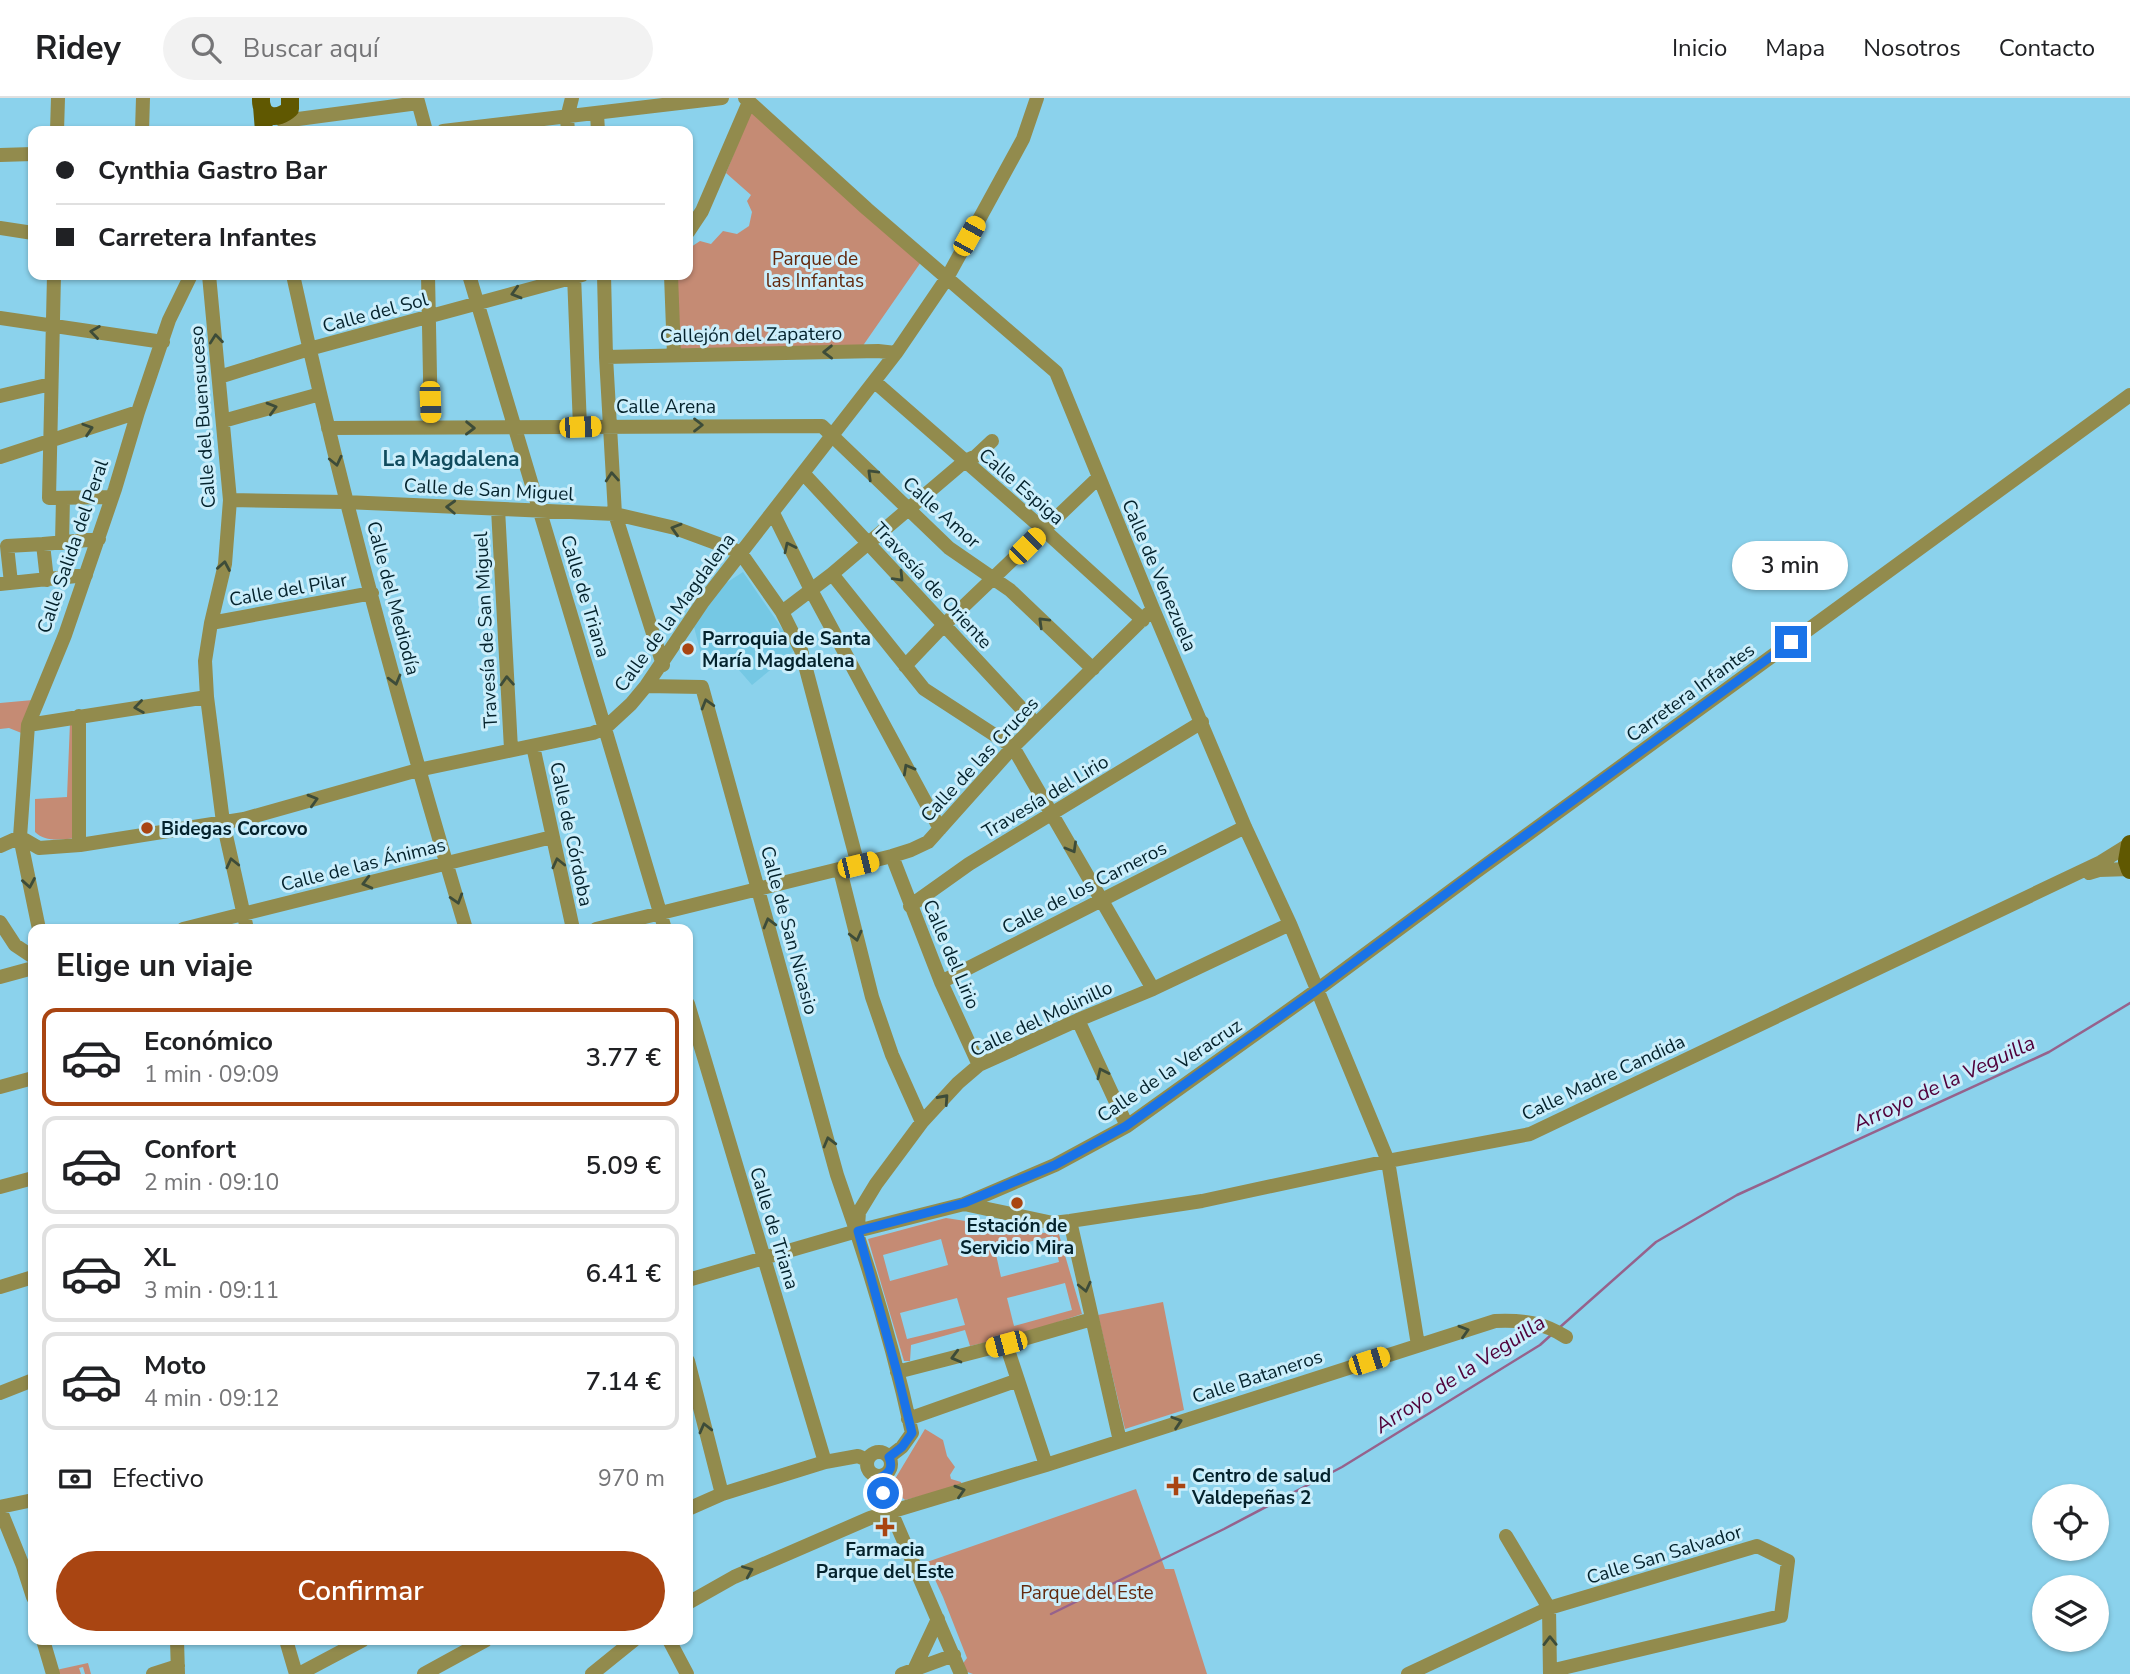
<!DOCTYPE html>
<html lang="es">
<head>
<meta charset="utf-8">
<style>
  body { margin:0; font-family:"Nunito Sans",sans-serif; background:#f2f2f2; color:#202124; height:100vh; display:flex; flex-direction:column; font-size:26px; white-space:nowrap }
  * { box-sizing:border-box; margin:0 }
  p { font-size:23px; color:#757577 }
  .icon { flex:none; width:38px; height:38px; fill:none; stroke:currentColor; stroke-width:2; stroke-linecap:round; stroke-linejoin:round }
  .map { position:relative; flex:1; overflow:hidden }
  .panel { position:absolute; left:28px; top:826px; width:665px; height:721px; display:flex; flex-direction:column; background:#fff; border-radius:14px; box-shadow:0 2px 5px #0004 }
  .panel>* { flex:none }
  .guide { position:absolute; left:28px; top:28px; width:665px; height:154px; border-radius:14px; box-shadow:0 2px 5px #0004; display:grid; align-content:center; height:154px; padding:0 28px; background:#fff }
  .buttons { position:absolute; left:2032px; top:1386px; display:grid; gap:14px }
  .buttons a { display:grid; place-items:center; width:77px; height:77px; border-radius:50%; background:#fff; box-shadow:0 2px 5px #0004; font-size:35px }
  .end { position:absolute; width:32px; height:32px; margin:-16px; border:9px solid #1a73e8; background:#fff; box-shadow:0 0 0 4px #fff }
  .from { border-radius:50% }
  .bubble { position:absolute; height:49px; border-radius:24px; background:#fff; box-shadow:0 2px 5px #0004; font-size:23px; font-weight:600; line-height:49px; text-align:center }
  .car { position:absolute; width:21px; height:42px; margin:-21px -10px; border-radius:9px; box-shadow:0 0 5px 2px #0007; background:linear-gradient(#f5c518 24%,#345 0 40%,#f5c518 0 76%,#345 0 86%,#f5c518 0) }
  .guide b { display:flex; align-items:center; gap:24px; height:66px; font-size:26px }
  .guide b+b { border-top:2px solid #e0e0e0 }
  .guide i { width:18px; height:18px; background:#202124 }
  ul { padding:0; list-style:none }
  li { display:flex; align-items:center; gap:21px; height:98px; margin:0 14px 10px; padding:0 14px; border:4px solid #e0e0e0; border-radius:14px }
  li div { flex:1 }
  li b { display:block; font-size:26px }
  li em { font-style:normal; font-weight:600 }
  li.active { border-color:#a94512 }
  li>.icon { width:63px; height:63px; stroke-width:1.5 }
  h2 { padding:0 28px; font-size:32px; line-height:84px }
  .pay { display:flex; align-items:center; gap:18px; height:77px; padding:0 28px; font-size:26px }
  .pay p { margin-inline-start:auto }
  .action { display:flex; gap:14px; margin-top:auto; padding:14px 28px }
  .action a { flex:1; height:80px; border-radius:42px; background:#a94512; color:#fff; font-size:28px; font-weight:600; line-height:80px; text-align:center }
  header { display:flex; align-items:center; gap:42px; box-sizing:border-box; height:98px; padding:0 35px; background:#fff; border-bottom:2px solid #e0e0e0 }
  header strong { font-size:33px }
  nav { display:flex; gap:38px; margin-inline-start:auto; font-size:24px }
  .search { width:490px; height:63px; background:#f2f2f2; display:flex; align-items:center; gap:18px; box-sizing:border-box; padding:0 24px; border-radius:38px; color:#757577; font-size:26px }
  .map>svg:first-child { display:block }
  .built { fill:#75c8e4 }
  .green { fill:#c58b74; fill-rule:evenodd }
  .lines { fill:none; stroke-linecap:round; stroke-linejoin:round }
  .stream { stroke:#96628c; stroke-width:2.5 }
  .minor { stroke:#928b4d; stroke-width:14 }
  .major { stroke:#605801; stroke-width:18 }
  .oneway { stroke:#3d4c39 }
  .route { stroke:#1a73e8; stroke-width:9 }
  .poi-dot { fill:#a94512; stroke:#cbeefb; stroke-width:2.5 }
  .labels { text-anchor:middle; stroke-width:6; stroke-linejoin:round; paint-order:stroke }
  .park-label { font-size:19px; fill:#64290d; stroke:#cbeefb }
  .street-label { font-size:19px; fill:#04222c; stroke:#cbeefb }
  .poi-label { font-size:19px; font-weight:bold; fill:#04222c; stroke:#cbeefb; text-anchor:start }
  .neighbourhood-label { font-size:21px; font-weight:bold; fill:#114b5d; stroke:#cbeefb }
  .water-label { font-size:21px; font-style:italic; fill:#50003a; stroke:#cbeefb }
</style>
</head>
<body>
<header>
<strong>Ridey</strong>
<div class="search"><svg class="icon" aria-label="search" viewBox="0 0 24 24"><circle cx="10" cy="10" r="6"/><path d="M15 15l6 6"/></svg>Buscar aquí</div>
<nav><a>Inicio</a><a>Mapa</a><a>Nosotros</a><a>Contacto</a></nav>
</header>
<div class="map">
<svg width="2130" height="1576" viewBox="0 0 2130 1576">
  <rect width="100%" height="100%" fill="#8bd2ec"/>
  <!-- built -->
  <path class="built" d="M743 474 796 551 752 587 725 556 703 564 693 525 723 487Z"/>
  <!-- green -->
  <path class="green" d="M751 13 921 164 862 249 678 251 676 177H688V151L700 143 711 146 723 133 737 136 749 128 752 114 747 103 751 97 726 75Z
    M33 602 24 636 9 630 0 631V605Z
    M84 623 77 740C63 741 46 745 35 734V701L67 699 70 624Z
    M946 1120 1044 1135 1058 1133 1082 1216 1025 1235 970 1248 965 1232 911 1247 910 1263H904L868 1141ZM1053 1138 1059 1164 1001 1179 995 1152ZM941 1141 948 1167 890 1183 883 1157ZM1065 1185 1072 1212 1014 1228 1007 1200ZM957 1200 965 1227 907 1241 900 1215Z
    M1163 1204 1184 1312 1125 1331 1098 1217Z
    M925 1331 943 1342 947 1358 955 1369 950 1377 951 1381 961 1384 962 1388 905 1402 896 1394 892 1386Z
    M1136 1391 1165 1471H1174L1207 1576H973L959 1571 967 1560 943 1499 927 1464Z
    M88 1565 91 1576H85L83 1569 79 1570 81 1576H57L56 1572Z"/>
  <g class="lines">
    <!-- stream -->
    <path class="stream" d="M1559 1230 1656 1144 1737 1097 2049 954 2130 905
      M1051 1516 1224 1431 1342 1369 1540 1247 1551 1237"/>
    <!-- minor -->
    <path class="minor" d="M417 0 426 33
      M745 0 867 111 1056 274 1153 511 1245 729 1290 826 1388 1063 1418 1247
      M597 16 598 33
      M283 23 418 5
      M57 33 58 0
      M142 33 143 0
      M443 33 722 0
      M568 33 567 20 572 0
      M0 57 33 56
      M0 130 33 135
      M688 134 702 113 749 4
      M54 177 49 400 112 399
      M209 177 230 402 225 466 211 525 205 563 207 599 223 724 247 831
      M293 177C341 397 401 615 466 831
      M428 177 431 329
      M469 177 665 831
      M574 177 580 329
      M604 177 606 259 615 416 663 567
      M671 177 674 257
      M0 220 163 244
      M606 259 878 253 896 255
      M219 279 309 251 582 177
      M875 284 1043 431 1143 522
      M0 298 51 286
      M223 323 320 296
      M328 330 822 328 949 450 1010 492 1093 571
      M0 359 138 314
      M803 375 1036 626
      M230 402 345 404 615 416 675 430 740 454 782 514 801 552 858 767
      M498 411 511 651
      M773 415 811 492 940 731
      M62 445 63 400
      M43 446 47 482
      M832 476 924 591 1013 649 1153 891
      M11 485 7 448 43 446 99 441
      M0 486 86 477
      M782 514 832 476 965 363 976 358 992 343
      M211 525 372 495
      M905 568 944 527 1099 379
      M646 588 702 589 837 1077C867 1161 893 1248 912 1335L902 1349 889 1359
      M28 627 207 599
      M533 648 573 831
      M20 739 39 750 80 747 244 721 418 672 593 635 605 630 631 606 646 588 702 505 896 255 947 180 1023 41 1037 0
      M79 747V618
      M0 748 20 739
      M892 758 941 884 979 967
      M840 772 872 899 892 957 922 1024
      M2089 775 2099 772 2130 771
      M910 808 969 766 1202 624
      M0 824 15 847 33 859
      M39 831 20 739 28 627 65 537 115 391 138 314 169 222 191 177
      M183 831 552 739
      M596 831 892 758 911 752 928 744 1013 649 1153 511
      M0 879 33 870
      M941 884 1245 729
      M688 906 825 1364
      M1078 922 1127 1028
      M0 989 33 980
      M0 1089 33 1080
      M964 1106 1053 1125 1070 1123 1202 1103 1388 1063 1530 1036 2101 764 2130 746
      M1070 1123 1120 1343
      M858 1128 859 1114 876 1086 922 1024 958 985 979 967 1078 922 1153 891 1290 826
      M688 1182 857 1133 964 1106 1055 1067 1127 1028 1317 892 1476 774 2130 297
      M0 1189 33 1179
      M1006 1246 1046 1367
      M688 1263 722 1396
      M897 1274 1006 1246 1092 1221
      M0 1295 33 1282
      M908 1321 1018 1282
      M867 1366a12 12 0 1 1 24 0a12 12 0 1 1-24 0Z
      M881 1379 883 1395 961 1576
      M0 1409 33 1402
      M0 1411 23 1468 33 1499
      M688 1411 722 1396 825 1364 858 1358 867 1362
      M1506 1438 1549 1510 1757 1448 1788 1463 1781 1518 1550 1573
      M688 1505 734 1479 870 1420 1046 1367 1495 1223C1524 1222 1542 1224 1566 1239
      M43 1542 53 1576
      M177 1542 178 1576
      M286 1542 296 1576
      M669 1542 687 1576
      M914 1572 938 1521
      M153 1576 178 1568
      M299 1576 363 1542
      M424 1576 486 1542
      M592 1576 634 1542
      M902 1576 954 1557
      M1408 1576 1549 1510 1550 1576"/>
    <!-- major -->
    <path class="major" d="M261 0C260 20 277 23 290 11V0
      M262 8 264 33
      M2130 746 2127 763 2130 772"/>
  </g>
  <!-- one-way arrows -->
  <defs><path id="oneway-chevron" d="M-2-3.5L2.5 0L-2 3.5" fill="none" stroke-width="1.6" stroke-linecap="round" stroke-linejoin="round" transform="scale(1.75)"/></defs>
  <g class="oneway">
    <use href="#oneway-chevron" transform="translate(516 195) rotate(164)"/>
    <use href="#oneway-chevron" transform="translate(95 234) rotate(-172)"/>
    <use href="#oneway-chevron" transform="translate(216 241) rotate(-96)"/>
    <use href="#oneway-chevron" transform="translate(828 254) rotate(179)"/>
    <use href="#oneway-chevron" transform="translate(272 310) rotate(-16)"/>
    <use href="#oneway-chevron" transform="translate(698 327)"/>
    <use href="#oneway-chevron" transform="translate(470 330) rotate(1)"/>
    <use href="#oneway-chevron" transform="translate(88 331) rotate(-18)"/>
    <use href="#oneway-chevron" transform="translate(336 363) rotate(77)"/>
    <use href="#oneway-chevron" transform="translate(872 376) rotate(-136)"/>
    <use href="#oneway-chevron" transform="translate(612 379) rotate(-94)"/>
    <use href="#oneway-chevron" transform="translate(451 409) rotate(-178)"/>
    <use href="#oneway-chevron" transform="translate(676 431) rotate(-163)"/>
    <use href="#oneway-chevron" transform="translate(789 449) rotate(-116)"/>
    <use href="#oneway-chevron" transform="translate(224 468) rotate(-80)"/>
    <use href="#oneway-chevron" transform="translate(899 479) rotate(46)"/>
    <use href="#oneway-chevron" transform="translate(1043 524) rotate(-136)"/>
    <use href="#oneway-chevron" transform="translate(395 582) rotate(75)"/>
    <use href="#oneway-chevron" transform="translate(507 583) rotate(-93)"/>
    <use href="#oneway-chevron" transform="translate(707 606) rotate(-106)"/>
    <use href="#oneway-chevron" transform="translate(139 609) rotate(172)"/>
    <use href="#oneway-chevron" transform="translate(908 671) rotate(-119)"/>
    <use href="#oneway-chevron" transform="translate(313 702) rotate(-16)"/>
    <use href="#oneway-chevron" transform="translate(1072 750) rotate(60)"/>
    <use href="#oneway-chevron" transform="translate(232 765) rotate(-103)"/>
    <use href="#oneway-chevron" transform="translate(558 765) rotate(-103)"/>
    <use href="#oneway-chevron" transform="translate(29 785) rotate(80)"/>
    <use href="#oneway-chevron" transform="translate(367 785) rotate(166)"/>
    <use href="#oneway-chevron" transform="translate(457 801) rotate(73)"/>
    <use href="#oneway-chevron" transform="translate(769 825) rotate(-105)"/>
    <use href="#oneway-chevron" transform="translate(856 838) rotate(76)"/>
    <use href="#oneway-chevron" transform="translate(1102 975) rotate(-115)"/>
    <use href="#oneway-chevron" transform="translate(944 1001) rotate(-48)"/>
    <use href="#oneway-chevron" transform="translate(829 1044) rotate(-105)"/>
    <use href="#oneway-chevron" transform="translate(1085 1189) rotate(77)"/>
    <use href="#oneway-chevron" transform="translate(1464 1233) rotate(-17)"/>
    <use href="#oneway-chevron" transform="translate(956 1259) rotate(165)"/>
    <use href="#oneway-chevron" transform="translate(1177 1324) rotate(-18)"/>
    <use href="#oneway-chevron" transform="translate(705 1330) rotate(-104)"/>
    <use href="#oneway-chevron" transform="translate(960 1393) rotate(-17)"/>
    <use href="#oneway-chevron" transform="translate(748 1473) rotate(-23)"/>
    <use href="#oneway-chevron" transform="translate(1550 1543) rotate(-91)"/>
  </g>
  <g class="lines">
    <!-- route -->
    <path class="route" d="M883 1395 881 1379C890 1375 893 1369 889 1359L902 1349 912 1335 897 1274 858 1133 964 1105 1055 1067 1126 1028 1317 892 1475 774 1791 544"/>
  </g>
  <!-- markers -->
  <g class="poi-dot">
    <circle cx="688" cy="551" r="7"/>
    <circle cx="147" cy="730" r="7"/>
    <circle cx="1017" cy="1105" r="7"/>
    <path d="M1172.5 1377.5h7v7h7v7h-7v7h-7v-7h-7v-7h7z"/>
    <path d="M881.5 1418.5h7v7h7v7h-7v7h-7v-7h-7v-7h7z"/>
  </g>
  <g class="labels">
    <!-- park labels -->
    <g class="park-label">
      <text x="815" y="167">Parque de<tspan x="815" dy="22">las Infantas</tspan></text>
      <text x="1087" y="1501">Parque del Este</text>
    </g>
    <!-- street labels -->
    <g class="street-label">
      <text transform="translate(375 214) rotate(-15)" y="7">Calle del Sol</text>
      <text transform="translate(751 236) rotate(-1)" y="7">Callejón del Zapatero</text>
      <text x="666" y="315">Calle Arena</text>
      <text transform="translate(202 319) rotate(-94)" y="7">Calle del Buensuceso</text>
      <text transform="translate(1022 388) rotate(41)" y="7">Calle Espiga</text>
      <text transform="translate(489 391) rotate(3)" y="7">Calle de San Miguel</text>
      <text transform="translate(942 414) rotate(42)" y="7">Calle Amor</text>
      <text transform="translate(72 448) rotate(-71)" y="7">Calle Salida del Peral</text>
      <text transform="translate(1160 477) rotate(67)" y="7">Calle de Venezuela</text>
      <text transform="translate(933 487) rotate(47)" y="7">Travesía de Oriente</text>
      <text transform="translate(288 491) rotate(-10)" y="7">Calle del Pilar</text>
      <text transform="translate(586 498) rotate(73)" y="7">Calle de Triana</text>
      <text transform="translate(394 500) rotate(75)" y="7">Calle del Mediodía</text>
      <text transform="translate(674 514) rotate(-54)" y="7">Calle de la Magdalena</text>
      <text transform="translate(485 532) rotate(-93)" y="7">Travesía de San Miguel</text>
      <text transform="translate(1690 594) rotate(-36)" y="7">Carretera Infantes</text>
      <text transform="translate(979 661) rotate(-47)" y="7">Calle de las Cruces</text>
      <text transform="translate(1045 698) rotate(-31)" y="7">Travesía del Lirio</text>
      <text transform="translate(572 736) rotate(78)" y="7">Calle de Córdoba</text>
      <text transform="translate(363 766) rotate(-14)" y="7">Calle de las Ánimas</text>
      <text transform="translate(1084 789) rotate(-27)" y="7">Calle de los Carneros</text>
      <text transform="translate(790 832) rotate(75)" y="7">Calle de San Nicasio</text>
      <text transform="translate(952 856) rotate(67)" y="7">Calle del Lirio</text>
      <text transform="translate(1041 920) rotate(-25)" y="7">Calle del Molinillo</text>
      <text transform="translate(1169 972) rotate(-34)" y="7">Calle de la Veracruz</text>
      <text transform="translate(1603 979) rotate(-25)" y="7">Calle Madre Candida</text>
      <text transform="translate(775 1130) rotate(73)" y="7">Calle de Triana</text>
      <text transform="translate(1257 1278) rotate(-18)" y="7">Calle Bataneros</text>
      <text transform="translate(1664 1456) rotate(-17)" y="7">Calle San Salvador</text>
    </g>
    <!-- poi labels -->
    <g class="poi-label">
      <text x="702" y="547">Parroquia de Santa<tspan x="702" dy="22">María Magdalena</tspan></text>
      <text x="161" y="737">Bidegas Corcovo</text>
      <text x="1017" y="1134" text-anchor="middle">Estación de<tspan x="1017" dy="22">Servicio Mira</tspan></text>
      <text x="1192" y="1384">Centro de salud<tspan x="1192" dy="22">Valdepeñas 2</tspan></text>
      <text x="885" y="1458" text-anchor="middle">Farmacia<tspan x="885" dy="22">Parque del Este</tspan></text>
    </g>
    <!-- neighbourhood labels -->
    <g class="neighbourhood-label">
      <text x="451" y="368">La Magdalena</text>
    </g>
    <!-- water labels -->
    <g class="water-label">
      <text transform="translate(1944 985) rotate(-25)" y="7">Arroyo de la Veguilla</text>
      <text transform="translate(1460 1276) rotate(-33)" y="7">Arroyo de la Veguilla</text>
    </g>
  </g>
</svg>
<div class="buttons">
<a><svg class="icon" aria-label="locate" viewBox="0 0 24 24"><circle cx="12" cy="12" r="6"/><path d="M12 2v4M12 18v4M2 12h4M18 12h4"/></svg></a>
<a><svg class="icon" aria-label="layers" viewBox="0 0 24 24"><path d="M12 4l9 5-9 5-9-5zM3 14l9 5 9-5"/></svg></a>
</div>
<i class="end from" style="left:883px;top:1395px"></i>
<i class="end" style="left:1791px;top:544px"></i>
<div class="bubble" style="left:1732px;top:443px;width:116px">3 min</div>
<i class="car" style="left:969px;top:138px;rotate:29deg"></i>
<i class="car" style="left:430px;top:304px;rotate:178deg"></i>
<i class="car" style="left:580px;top:329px;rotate:88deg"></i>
<i class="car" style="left:1027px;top:448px;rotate:45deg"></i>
<i class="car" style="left:858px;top:767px;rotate:76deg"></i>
<i class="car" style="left:1006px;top:1246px;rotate:255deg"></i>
<i class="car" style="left:1369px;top:1263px;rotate:72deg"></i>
<div class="guide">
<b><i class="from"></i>Cynthia Gastro Bar</b>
<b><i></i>Carretera Infantes</b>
</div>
<section class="panel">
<h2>Elige un viaje</h2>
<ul>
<li class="active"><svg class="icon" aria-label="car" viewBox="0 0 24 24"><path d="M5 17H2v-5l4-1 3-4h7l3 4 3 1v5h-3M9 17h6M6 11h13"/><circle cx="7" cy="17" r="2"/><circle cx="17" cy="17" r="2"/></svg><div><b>Económico</b><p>1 min · 09:09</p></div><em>3.77 €</em></li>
<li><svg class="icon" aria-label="car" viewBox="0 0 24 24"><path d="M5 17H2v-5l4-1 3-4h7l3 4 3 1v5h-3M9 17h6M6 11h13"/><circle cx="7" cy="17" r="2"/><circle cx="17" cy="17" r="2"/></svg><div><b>Confort</b><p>2 min · 09:10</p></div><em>5.09 €</em></li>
<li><svg class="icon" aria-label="car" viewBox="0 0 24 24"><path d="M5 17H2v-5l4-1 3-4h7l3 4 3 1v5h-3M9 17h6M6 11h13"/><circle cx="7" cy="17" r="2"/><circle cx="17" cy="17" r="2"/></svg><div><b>XL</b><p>3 min · 09:11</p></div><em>6.41 €</em></li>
<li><svg class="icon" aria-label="car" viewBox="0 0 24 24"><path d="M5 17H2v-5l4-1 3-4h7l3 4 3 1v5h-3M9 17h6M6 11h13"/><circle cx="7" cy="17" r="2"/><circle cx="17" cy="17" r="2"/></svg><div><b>Moto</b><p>4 min · 09:12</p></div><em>7.14 €</em></li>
</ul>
<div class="pay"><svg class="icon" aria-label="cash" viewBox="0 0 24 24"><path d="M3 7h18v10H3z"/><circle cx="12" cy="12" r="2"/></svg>Efectivo<p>970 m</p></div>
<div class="action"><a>Confirmar</a></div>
</section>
</div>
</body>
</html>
